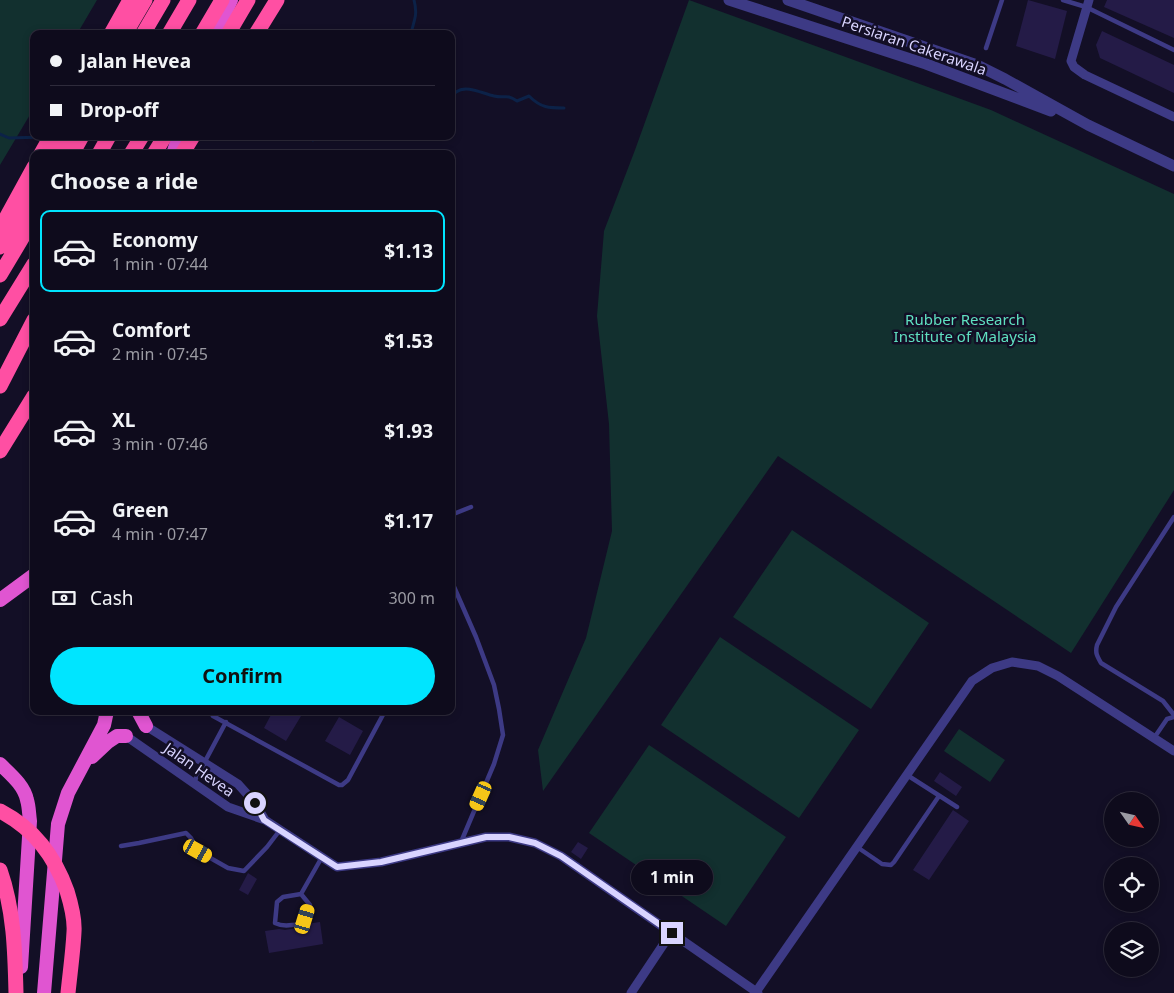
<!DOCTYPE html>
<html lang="en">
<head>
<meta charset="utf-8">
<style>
  body { margin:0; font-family:"Noto Sans",sans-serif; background:#171425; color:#f1f3f6; height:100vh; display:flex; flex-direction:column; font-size:19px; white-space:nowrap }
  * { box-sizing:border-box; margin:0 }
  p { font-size:16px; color:#9b9ba3 }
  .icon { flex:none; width:28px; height:28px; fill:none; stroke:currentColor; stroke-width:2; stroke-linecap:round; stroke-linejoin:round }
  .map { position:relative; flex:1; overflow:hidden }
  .panel { position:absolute; left:30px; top:150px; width:425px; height:565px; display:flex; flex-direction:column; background:#0e0b1c; border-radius:10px; box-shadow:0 2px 8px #0003,0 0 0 1px #2e2b3b }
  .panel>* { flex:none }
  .guide { position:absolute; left:30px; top:30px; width:425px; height:110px; border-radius:10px; box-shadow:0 2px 8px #0003,0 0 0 1px #2e2b3b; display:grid; align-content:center; height:110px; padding:0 20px; background:#0e0b1c }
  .needle { width:32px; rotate:124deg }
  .controls { position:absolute; left:1104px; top:792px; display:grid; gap:10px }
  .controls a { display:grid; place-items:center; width:55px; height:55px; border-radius:50%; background:#0e0b1c; box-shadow:0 2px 8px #0003,0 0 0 1px #2e2b3b; font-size:25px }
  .end { position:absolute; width:22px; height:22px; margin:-11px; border:6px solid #d9d4ff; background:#111; box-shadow:0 0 0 2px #111 }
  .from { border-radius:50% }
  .bubble { position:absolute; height:35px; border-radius:18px; background:#0e0b1c; box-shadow:0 2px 8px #0003,0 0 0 1px #2e2b3b; font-size:16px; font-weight:700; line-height:35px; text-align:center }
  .car { position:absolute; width:15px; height:30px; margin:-15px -8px; border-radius:6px; box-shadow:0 0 4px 1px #0007; background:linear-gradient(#f5c518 24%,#345 0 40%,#f5c518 0 76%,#345 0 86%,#f5c518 0) }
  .guide b { display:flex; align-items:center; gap:18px; height:48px; font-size:19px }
  .guide b+b { border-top:1px solid #2e2b3b }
  .guide i { width:12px; height:12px; background:#f1f3f6 }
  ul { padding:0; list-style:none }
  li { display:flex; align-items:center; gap:15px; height:82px; margin:0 10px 8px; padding:0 10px; border:2px solid transparent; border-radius:10px }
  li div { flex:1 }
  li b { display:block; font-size:19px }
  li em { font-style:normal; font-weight:700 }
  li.active { border-color:#00e5ff }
  li>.icon { width:45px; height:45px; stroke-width:1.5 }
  h2 { padding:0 20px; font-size:22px; line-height:60px }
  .pay { display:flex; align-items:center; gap:12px; height:55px; padding:0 20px; font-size:19px }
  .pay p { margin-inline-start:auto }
  .primary-button { display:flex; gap:10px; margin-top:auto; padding:10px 20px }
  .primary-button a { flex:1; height:58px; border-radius:30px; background:#00e5ff; color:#111; font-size:20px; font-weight:700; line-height:58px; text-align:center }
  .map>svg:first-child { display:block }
  .green { fill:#12302f }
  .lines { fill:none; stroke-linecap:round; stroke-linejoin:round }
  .stream { stroke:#0c2248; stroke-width:3 }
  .building { fill:#241b47 }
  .service { stroke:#3d3a85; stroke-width:4.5 }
  .minor { stroke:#3d3a85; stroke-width:9 }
  .tertiary { stroke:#3d3a85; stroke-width:11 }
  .trunk { stroke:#e055d1; stroke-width:14 }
  .motorway { stroke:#ff4fa3; stroke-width:15 }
  .motorway-bridge { stroke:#ff4fa3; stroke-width:15 }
  .route { stroke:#d9d4ff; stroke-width:6 }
  .labels { text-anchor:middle; stroke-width:5; stroke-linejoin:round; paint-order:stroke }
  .street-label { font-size:15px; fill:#d9d4ff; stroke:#130f26 }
  .park-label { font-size:15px; fill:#5fe0c0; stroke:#130f26 }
</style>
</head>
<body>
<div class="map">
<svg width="1174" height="993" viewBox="0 0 1174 993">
  <rect width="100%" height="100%" fill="#130f26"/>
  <!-- green -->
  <path class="green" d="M0 0H97L77 34H34V108L0 165Z
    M689 0 991 110 1174 194V490L1071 653 778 456 543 791 538 750 586 638 612 531 609 424 597 316 604 231 635 150Z
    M792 530 929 623 871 709 733 617Z
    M720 637 859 730 799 818 661 725Z
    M959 729 1005 760 990 782 944 751Z
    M649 745 786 837 726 926 589 833Z"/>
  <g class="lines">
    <!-- stream -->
    <path class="stream" d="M411 34C414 19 418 16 414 0
      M451 99C453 97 454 94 456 92 467 84 483 94 494 96 506 99 505 93 517 101L529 96C541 108 549 108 564 108
      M0 134 9 138 44 137
      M311 136 313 140 320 136
      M339 136 342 139C348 138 356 139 361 136"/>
  </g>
  <!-- building -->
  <path class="building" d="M1028 0 1067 11 1055 59 1016 46Z
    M1107 0H1174V38L1104 7Z
    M1102 31 1174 65V93L1100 58 1096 45Z
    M273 711H304L286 741 264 728Z
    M339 717 363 731 350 755 325 741Z
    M940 772 962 787 956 796 934 781Z
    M953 810 969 821 929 880 913 870Z
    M578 842 588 848 581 859 571 852Z
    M248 873 257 879 248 895 239 890Z
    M320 922 323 944 269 953 265 931 279 929 285 930 297 928 306 924Z"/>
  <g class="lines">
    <!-- service -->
    <path class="service" d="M1063 0 1086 7 1174 50
      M986 48 1002 0
      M451 515 471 507
      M1174 517 1116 607 1097 645C1095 653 1097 656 1101 663L1163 701 1174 715
      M451 580 476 637 494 685 499 709 503 735 494 764 461 842
      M210 711 213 716 339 785H342L348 780 385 711
      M1154 738 1167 719 1174 717
      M907 775 957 807
      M194 782 226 722
      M121 846 139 843 186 833 191 838 198 851 228 868 244 871 267 847 280 830
      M857 847 882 864 891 865 894 862 939 796
      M301 894 310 905C306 917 306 924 292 925 285 926 281 926 275 923L277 902 283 897Z
      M301 894 322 857"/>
    <!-- minor -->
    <path class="minor" d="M1089 0 1071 61 1074 67 1085 75 1174 117
      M146 726 238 784 255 803 265 820
      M126 736 228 807 265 820 337 867 381 862 486 837H509L535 843 561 856 758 993
      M756 992 972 681 992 668 1012 662 1038 666 1058 676 1174 751
      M631 993 671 933"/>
    <!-- tertiary -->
    <path class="tertiary" d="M729 0 926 64 1051 111
      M788 0 977 65 1005 79 1088 125 1174 166"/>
    <!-- trunk -->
    <path class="trunk" d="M216 34 231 0
      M173 154 179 136
      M0 600 34 575
      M138 711 146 726
      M92 757 108 742 117 736H126
      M0 764C10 774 24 785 27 800 29 806 29 814 30 821L21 967
      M44 993 58 824 68 793 104 725 107 711"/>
    <!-- motorway -->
    <path class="motorway" d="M111 34 130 0
      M125 34 145 0
      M143 34 163 0
      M202 34 222 0
      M228 34 248 0
      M256 34 277 0
      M41 154 51 136
      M55 154 66 136
      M72 154 82 136
      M99 154 109 136
      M131 154 142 136
      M154 154 165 136
      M182 154 193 136
      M0 229 34 167
      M0 247 34 190
      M0 275 34 218
      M0 319 34 264
      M0 386 34 320
      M0 451 34 396
      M0 870C14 910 15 951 16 993"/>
    <!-- motorway-bridge -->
    <path class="motorway-bridge" d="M169 34 189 0
      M0 811C34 829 54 855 67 891 71 904 75 918 74 932 73 952 70 973 68 993"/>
  </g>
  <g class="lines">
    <!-- route -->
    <path class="route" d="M255 803 264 820 337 867 381 862 486 837H509L535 843 561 856 672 933"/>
  </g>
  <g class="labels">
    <!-- street labels -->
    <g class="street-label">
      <text transform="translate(914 46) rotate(19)" y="5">Persiaran Cakerawala</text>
      <text transform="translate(199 770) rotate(35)" y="5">Jalan Hevea</text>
    </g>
    <!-- park labels -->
    <g class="park-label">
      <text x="965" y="325">Rubber Research<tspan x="965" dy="17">Institute of Malaysia</tspan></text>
    </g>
  </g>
</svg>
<div class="controls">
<a><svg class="needle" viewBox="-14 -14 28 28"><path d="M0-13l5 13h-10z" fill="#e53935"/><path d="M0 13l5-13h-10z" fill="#9b9ba3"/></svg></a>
<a><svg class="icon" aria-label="locate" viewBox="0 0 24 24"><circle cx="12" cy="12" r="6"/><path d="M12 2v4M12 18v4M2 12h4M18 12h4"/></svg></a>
<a><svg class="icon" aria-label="layers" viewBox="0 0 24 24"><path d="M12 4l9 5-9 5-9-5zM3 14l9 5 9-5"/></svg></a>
</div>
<i class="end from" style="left:255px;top:803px"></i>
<i class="end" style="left:672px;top:933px"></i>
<div class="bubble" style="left:631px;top:860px;width:82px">1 min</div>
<i class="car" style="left:481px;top:796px;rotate:204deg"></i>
<i class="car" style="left:198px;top:851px;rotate:119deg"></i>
<i class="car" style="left:305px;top:919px;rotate:17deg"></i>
<div class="guide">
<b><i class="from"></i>Jalan Hevea</b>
<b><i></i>Drop-off</b>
</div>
<section class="panel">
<h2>Choose a ride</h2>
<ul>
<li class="active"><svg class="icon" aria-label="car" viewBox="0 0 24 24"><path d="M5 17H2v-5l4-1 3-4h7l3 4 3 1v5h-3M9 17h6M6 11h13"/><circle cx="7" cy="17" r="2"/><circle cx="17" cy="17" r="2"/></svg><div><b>Economy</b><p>1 min · 07:44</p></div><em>$1.13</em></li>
<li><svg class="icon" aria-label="car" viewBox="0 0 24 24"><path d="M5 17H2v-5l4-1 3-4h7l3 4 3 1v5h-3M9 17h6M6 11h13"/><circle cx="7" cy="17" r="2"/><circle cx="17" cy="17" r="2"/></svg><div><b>Comfort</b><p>2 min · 07:45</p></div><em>$1.53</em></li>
<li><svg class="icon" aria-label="car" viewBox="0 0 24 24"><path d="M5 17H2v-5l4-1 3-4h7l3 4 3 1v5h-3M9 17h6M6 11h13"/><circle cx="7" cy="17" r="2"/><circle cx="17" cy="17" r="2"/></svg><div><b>XL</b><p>3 min · 07:46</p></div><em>$1.93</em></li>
<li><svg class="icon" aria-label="car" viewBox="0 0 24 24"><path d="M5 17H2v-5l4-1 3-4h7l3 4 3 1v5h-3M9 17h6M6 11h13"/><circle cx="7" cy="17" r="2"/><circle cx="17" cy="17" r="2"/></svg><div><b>Green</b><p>4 min · 07:47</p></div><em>$1.17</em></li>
</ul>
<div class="pay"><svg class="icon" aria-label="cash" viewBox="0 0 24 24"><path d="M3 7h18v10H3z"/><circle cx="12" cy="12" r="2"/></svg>Cash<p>300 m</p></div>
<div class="primary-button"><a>Confirm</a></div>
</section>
</div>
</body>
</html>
